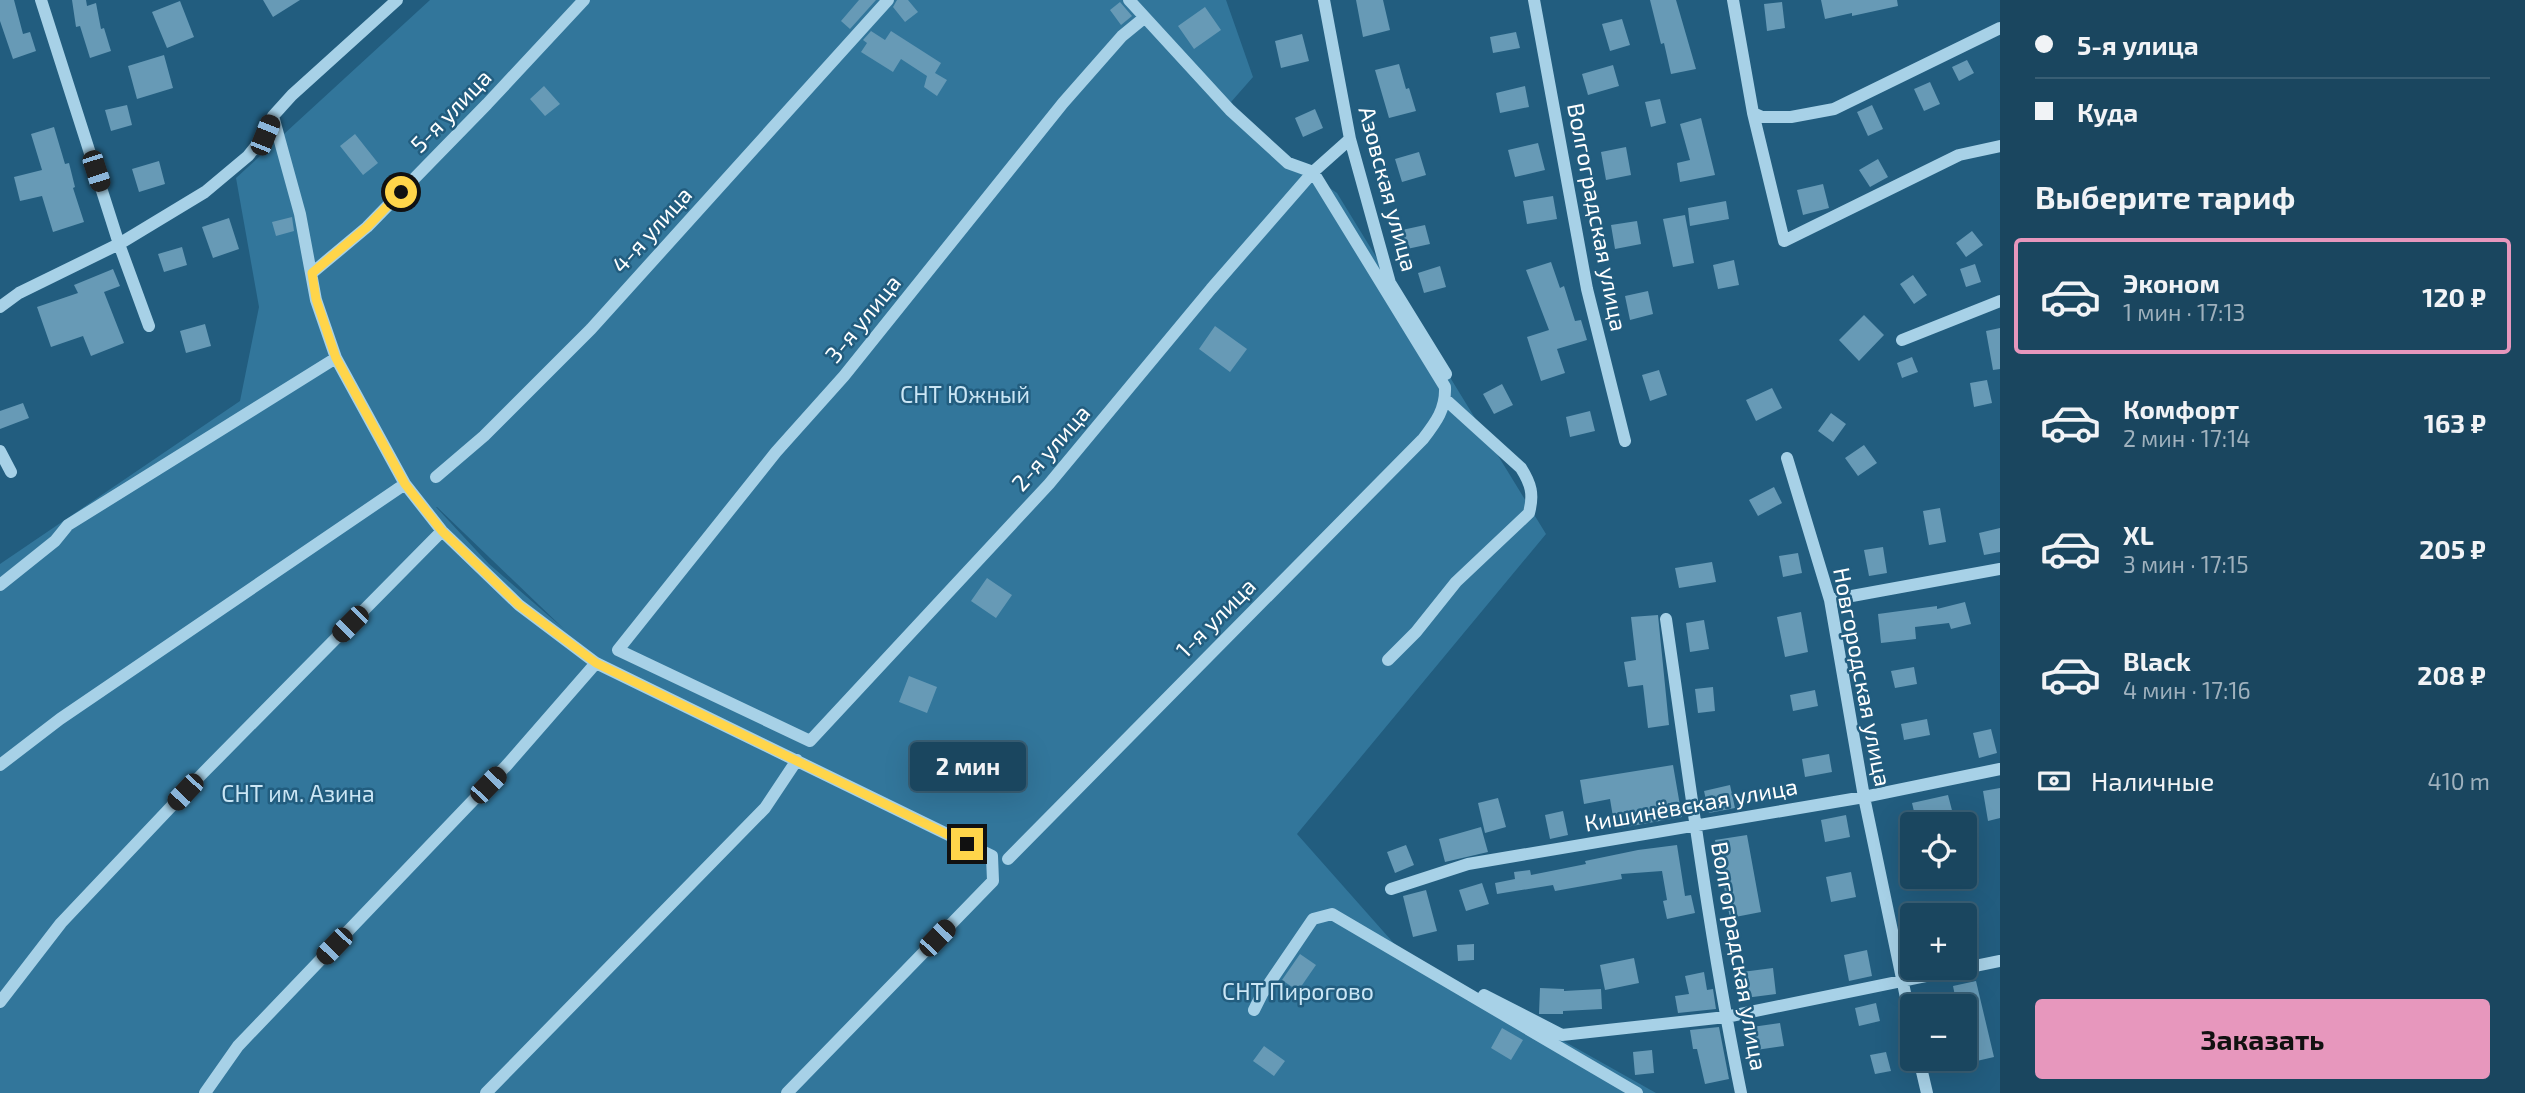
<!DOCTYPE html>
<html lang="ru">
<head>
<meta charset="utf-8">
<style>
  body { margin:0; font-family:"Exo 2",sans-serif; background:#275068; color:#f1f3f6; height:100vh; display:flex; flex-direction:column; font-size:26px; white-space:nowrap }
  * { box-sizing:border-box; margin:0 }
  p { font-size:23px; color:#9fb1bd }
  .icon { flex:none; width:38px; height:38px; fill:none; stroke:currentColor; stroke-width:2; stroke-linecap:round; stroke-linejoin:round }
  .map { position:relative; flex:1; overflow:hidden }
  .sheet { display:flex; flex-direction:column; background:#1a465f; width:525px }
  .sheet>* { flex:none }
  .banner { display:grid; align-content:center; height:154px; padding:0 35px; background:#1a465f }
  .controls { position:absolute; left:1900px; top:812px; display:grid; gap:14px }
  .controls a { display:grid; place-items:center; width:77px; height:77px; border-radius:7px; background:#1a465f; box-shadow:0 7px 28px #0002,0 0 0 2px #385e74; font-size:35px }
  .end { position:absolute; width:32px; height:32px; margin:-16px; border:9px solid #ffd54a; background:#111; box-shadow:0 0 0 4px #111 }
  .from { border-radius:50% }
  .bubble { position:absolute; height:49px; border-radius:7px; background:#1a465f; box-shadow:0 7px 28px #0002,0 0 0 2px #385e74; font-size:23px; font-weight:700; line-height:49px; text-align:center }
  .car { position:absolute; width:21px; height:42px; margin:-21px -10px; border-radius:9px; box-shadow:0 0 5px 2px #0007; background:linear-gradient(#222 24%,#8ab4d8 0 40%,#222 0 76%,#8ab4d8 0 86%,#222 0) }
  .banner b { display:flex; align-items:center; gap:24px; height:66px; font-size:26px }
  .banner b+b { border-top:2px solid #385e74 }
  .banner i { width:18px; height:18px; background:#f1f3f6 }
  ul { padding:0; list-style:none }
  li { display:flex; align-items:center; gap:21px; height:116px; margin:0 14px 10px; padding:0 21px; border:4px solid transparent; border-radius:7px }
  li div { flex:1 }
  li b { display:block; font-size:26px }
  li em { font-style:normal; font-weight:700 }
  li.active { border-color:#e797bd }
  li>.icon { width:63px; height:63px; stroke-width:1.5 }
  h2 { padding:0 35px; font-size:32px; line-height:84px }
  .pay { display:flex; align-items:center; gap:18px; height:77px; padding:0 35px; font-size:26px }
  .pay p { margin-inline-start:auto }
  .action { display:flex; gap:14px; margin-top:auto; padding:14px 35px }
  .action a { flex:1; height:80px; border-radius:7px; background:#e797bd; color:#111; font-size:28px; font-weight:700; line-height:80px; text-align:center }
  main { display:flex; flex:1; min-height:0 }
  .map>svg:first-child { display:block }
  .green { fill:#32769b; fill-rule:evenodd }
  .building { fill:#679ab6 }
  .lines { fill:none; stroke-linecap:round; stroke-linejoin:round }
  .minor { stroke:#a7d1e7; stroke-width:12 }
  .route { stroke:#ffd54a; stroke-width:9 }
  .labels { text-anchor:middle; stroke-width:5; stroke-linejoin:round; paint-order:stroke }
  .street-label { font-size:23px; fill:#fff; stroke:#225d7f }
  .park-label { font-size:23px; fill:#cbe6f5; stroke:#225d7f }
</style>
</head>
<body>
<main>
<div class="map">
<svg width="2000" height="1093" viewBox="0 0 2000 1093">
  <rect width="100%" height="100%" fill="#225d7f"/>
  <!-- green -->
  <path class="green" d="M430 0H1226L1253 77 1231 102 1275 151 1337 193 1546 534 1297 834 1398 948 1656 1093H0V564L240 401 259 307 236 178ZM436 507H437L564 629 489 564Z"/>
  <!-- building -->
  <path class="building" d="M0 0H14L23 34 30 32 36 51 13 59 0 21Z
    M72 0H86L87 6 96 3 101 29 104 28 111 51 90 58 80 26 76 27Z
    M263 0H300L273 17Z
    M859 0H876L850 29 841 21Z
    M897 0H908L918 12 905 22 893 7Z
    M1356 0H1383L1390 30 1363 37Z
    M1650 0H1676L1696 69 1671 74 1664 43 1661 44Z
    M1821 0H1897L1898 6 1852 16V13L1825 19Z
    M180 1 194 37 167 48 152 12Z
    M1120 2 1132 16 1121 25 1110 10Z
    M1782 2 1785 28 1767 31 1764 4Z
    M1205 7 1221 30 1194 49 1178 26Z
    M1622 19 1630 45 1610 51 1602 24Z
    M871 31 885 40 891 31 941 63 935 73 947 80 937 96 924 87 927 76 901 59 893 72 861 52 867 43 863 40Z
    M1516 32 1520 48 1493 53 1490 37Z
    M1302 34 1309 61 1281 68 1275 41Z
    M164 55 173 88 137 99 128 66Z
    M1967 60 1974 73 1959 81 1952 67Z
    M1399 64 1406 89 1409 88 1416 111 1389 118 1375 70Z
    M1613 65 1619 86 1588 95 1582 74Z
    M1930 82 1940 104 1924 111 1914 89Z
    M544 86 560 104 545 116 530 99Z
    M1525 86 1529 107 1500 113 1496 93Z
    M1660 99 1666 123 1651 127 1645 102Z
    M127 105 132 125 111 131 105 110Z
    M1872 105 1883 129 1868 136 1857 112Z
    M1315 109 1323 128 1303 137 1295 118Z
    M1701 118 1715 175 1680 182 1677 163 1690 160 1680 124Z
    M54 127 65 164 69 163 75 187 73 188 84 222 53 232 42 196 20 201 14 177 42 170 31 134Z
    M355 134 378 163 363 175 340 146Z
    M1538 143 1545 170 1515 177 1508 150Z
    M1626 147 1631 175 1606 180 1601 152Z
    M1419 152 1426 175 1402 182 1395 159Z
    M1878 159 1888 177 1870 187 1859 170Z
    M159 161 165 184 139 192 132 169Z
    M1823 184 1829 208 1803 215 1797 190Z
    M1553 196 1557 219 1527 224 1523 201Z
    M1726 201 1729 219 1690 226 1688 208Z
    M1685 215 1694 263 1673 267 1663 219Z
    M292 217 294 231 276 236 272 222Z
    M229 218 239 249 213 258 202 227Z
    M1637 221 1641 244 1615 249 1611 225Z
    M1425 225 1430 244 1407 249 1402 230Z
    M1972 231 1983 245 1966 257 1956 243Z
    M182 247 187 265 164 272 158 254Z
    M1734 260 1739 285 1718 289 1713 265Z
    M1551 262 1560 288 1564 286 1575 321 1581 320 1587 340 1557 349 1565 373 1541 381 1527 337 1549 330 1526 270Z
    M1975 264 1981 282 1966 287 1960 269Z
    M1440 266 1446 287 1424 293 1418 273Z
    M113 269 120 286 104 292 124 343 91 356 83 336 51 347 37 307 78 293 74 285Z
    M1913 275 1927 295 1914 304 1900 284Z
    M1648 291 1653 314 1630 320 1625 296Z
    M1864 315 1884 335 1859 361 1839 340Z
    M205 324 211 346 186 353 180 331Z
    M1215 326 1247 349 1230 372 1199 349Z
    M2000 328V369L1993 370 1986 331Z
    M1912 357 1918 372 1902 378 1897 363Z
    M1659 370 1667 395 1650 401 1642 375Z
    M1987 380 1992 403 1974 407 1970 383Z
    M1502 384 1513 405 1494 414 1483 394Z
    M1772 388 1782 408 1756 421 1746 400Z
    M23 403 29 418 0 429V411Z
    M1590 411 1595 431 1570 437 1566 417Z
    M1831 413 1846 424 1833 442 1818 431Z
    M1864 445 1877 463 1858 476 1845 458Z
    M1774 487 1782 503 1758 516 1749 500Z
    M1940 508 1946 542 1929 545 1923 511Z
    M2000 528V552L1984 555 1979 533Z
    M1883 547 1887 573 1869 576 1864 550Z
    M1798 553 1802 573 1783 577 1779 556Z
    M1712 562 1716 582 1679 588 1675 568Z
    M987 578 1012 595 996 618 971 601Z
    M1965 602 1971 624 1951 629 1949 623 1915 627 1916 639 1881 643 1878 614 1937 606V609Z
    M1801 612 1808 652 1785 657 1777 617Z
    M1658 615 1669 725 1648 728 1643 685 1628 687 1624 662 1636 660 1631 617Z
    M1704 620 1709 649 1690 652 1686 623Z
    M1914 667 1917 684 1895 688 1891 671Z
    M909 676 937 687 927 713 899 702Z
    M1713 687 1715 711 1698 713 1695 689Z
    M1815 690 1818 706 1793 711 1790 695Z
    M1927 719 1930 735 1904 740 1901 724Z
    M1991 729 1997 753 1979 758 1973 733Z
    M1829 754 1832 772 1805 777 1802 759Z
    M1673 765 1682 817 1615 829 1610 799 1584 804 1580 780Z
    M1730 785 1735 808 1709 813 1704 791Z
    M2000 788V818L1988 821 1983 791Z
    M1948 795 1954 818 1928 824H1917L1912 803Z
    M1498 798 1506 827 1485 833 1478 803Z
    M1563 811 1568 835 1550 839 1545 815Z
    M1846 815 1850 837 1825 842 1821 820Z
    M1481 827 1488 852 1445 862 1439 839Z
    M1747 835 1761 912 1730 918 1715 840Z
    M1406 845 1414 865 1395 873 1387 852Z
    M1677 845 1685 896 1691 895 1695 913 1667 919 1663 901 1667 900 1662 871 1621 874 1622 879 1555 891 1553 885 1497 894 1495 883 1515 879 1514 872 1530 870 1531 875 1586 864 1585 861 1638 850Z
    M1851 872 1856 897 1831 902 1826 877Z
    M1482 883 1489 904 1466 911 1459 890Z
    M1426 890 1437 931 1413 937 1403 896Z
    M1474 944V960L1458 961 1457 945Z
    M1867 950 1872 976 1849 981 1844 955Z
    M1300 954 1316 965 1298 991 1282 980Z
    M1634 958 1639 983 1605 990 1600 965Z
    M1773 968 1776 994 1745 998 1742 972Z
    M1704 972 1707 990 1713 989 1716 1009 1678 1013 1675 996 1689 994 1685 976Z
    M1976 981 1994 1057 1968 1063 1965 1051V1006H1957L1953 986Z
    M1540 988 1564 989V991L1601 989 1602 1009 1563 1011V1014H1539Z
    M1876 1003 1880 1021 1859 1026 1855 1008Z
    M1780 1023 1784 1046 1756 1050 1752 1027Z
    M1719 1027 1729 1079 1705 1084 1697 1049H1693L1690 1030Z
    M1502 1028 1523 1040 1511 1060 1491 1048Z
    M1264 1046 1285 1061 1274 1076 1253 1061Z
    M1652 1050 1654 1073 1635 1075 1633 1052Z
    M1886 1052 1891 1071 1875 1074 1870 1055Z"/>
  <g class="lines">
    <!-- minor -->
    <path class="minor" d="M41 0 119 244 149 326
      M1324 0 1350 139 1390 283 1446 374
      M1534 0 1587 289 1625 441
      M1733 0 1753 113 1784 241 1959 155 2000 146
      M1144 18 1122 36 1063 103 844 376 776 452 618 650 810 741 1049 484 1211 289 1313 172 1350 139
      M1753 113 1762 117H1791L1834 109 2000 28
      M273 116 300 214 316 300 336 358 405 484 442 531 519 605 596 663 992 856 993 881 787 1093
      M312 273 367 227 487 104 584 0
      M0 307 19 293 119 244 205 192 248 156 265 135 273 116 292 95 397 0
      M1902 340 2000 301
      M0 451 11 472
      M1787 458 1830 600 1864 797 1913 1031
      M436 477 484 436 591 329 888 0
      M0 585 55 541 68 525 336 358
      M1830 600 2000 569
      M1666 619C1689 777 1709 936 1741 1093
      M1388 660 1416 632 1456 582 1529 513C1534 494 1531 484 1521 468L1446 400
      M0 765 60 719 405 484
      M1008 859 1423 439C1436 422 1446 409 1445 387L1313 172 1288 163 1230 110 1129 0
      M1391 889 1468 864 1864 797 2000 769
      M1484 995 1562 1035 1726 1017 2000 961
      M0 1002 61 923 203 773 442 531
      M1254 1010 1262 994 1313 919 1332 914 1637 1093
      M1919 1059 1927 1093
      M205 1093 238 1046 507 765 596 663
      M486 1093 765 808 797 760"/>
  </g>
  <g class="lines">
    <!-- route -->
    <path class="route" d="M401 192 367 227 312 273 316 299 336 358 405 484 442 531 519 605 596 663 967 844"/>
  </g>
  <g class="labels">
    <!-- street labels -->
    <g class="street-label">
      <text transform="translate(451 111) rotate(-46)" y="8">5-я улица</text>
      <text transform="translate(1388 189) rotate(75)" y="8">Азовская улица</text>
      <text transform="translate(1597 217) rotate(79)" y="8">Волгоградская улица</text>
      <text transform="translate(652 230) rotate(-48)" y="8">4-я улица</text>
      <text transform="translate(863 319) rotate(-51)" y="8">3-я улица</text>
      <text transform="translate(1051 448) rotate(-49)" y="8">2-я улица</text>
      <text transform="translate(1216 618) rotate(-45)" y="8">1-я улица</text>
      <text transform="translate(1862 677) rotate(79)" y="8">Новгородская улица</text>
      <text transform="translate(1691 805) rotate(-10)" y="8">Кишинёвская улица</text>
      <text transform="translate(1739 956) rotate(80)" y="8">Волгоградская улица</text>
    </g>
    <!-- park labels -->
    <g class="park-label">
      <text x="965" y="403">СНТ Южный</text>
      <text x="298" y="802">СНТ им. Азина</text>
      <text x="1298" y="1000">СНТ Пирогово</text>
    </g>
  </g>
</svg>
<div class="controls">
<a><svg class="icon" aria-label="locate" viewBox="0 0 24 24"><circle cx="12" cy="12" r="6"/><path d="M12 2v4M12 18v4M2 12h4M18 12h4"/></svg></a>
<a>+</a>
<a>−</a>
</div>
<i class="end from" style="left:401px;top:192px"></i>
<i class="end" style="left:967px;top:844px"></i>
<div class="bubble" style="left:910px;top:742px;width:116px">2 мин</div>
<i class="car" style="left:265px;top:135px;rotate:22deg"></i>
<i class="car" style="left:96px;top:171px;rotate:162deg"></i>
<i class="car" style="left:350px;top:624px;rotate:225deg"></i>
<i class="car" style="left:488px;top:785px;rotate:44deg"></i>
<i class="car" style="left:185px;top:792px;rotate:223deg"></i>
<i class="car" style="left:937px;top:938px;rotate:44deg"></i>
<i class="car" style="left:334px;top:946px;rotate:224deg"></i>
</div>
<section class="sheet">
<div class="banner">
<b><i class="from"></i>5-я улица</b>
<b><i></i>Куда</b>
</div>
<h2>Выберите тариф</h2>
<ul>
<li class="active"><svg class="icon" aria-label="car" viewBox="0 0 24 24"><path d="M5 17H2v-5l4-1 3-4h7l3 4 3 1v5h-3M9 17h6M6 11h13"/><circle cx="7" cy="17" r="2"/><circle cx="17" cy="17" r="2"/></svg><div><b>Эконом</b><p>1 мин · 17:13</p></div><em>120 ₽</em></li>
<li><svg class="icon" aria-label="car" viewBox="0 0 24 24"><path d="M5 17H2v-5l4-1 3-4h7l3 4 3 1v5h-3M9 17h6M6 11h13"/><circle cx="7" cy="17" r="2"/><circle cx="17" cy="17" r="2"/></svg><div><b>Комфорт</b><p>2 мин · 17:14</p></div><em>163 ₽</em></li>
<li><svg class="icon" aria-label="car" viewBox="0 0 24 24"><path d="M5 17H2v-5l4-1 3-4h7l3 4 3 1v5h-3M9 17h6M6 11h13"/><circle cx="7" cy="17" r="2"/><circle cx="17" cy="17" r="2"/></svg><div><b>XL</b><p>3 мин · 17:15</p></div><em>205 ₽</em></li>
<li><svg class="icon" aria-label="car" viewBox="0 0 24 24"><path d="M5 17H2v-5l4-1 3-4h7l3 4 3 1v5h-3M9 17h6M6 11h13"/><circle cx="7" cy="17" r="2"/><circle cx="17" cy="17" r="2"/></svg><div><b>Black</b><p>4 мин · 17:16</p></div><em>208 ₽</em></li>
</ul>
<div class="pay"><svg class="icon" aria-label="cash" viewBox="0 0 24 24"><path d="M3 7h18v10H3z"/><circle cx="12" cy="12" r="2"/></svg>Наличные<p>410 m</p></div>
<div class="action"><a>Заказать</a></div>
</section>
</main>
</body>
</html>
